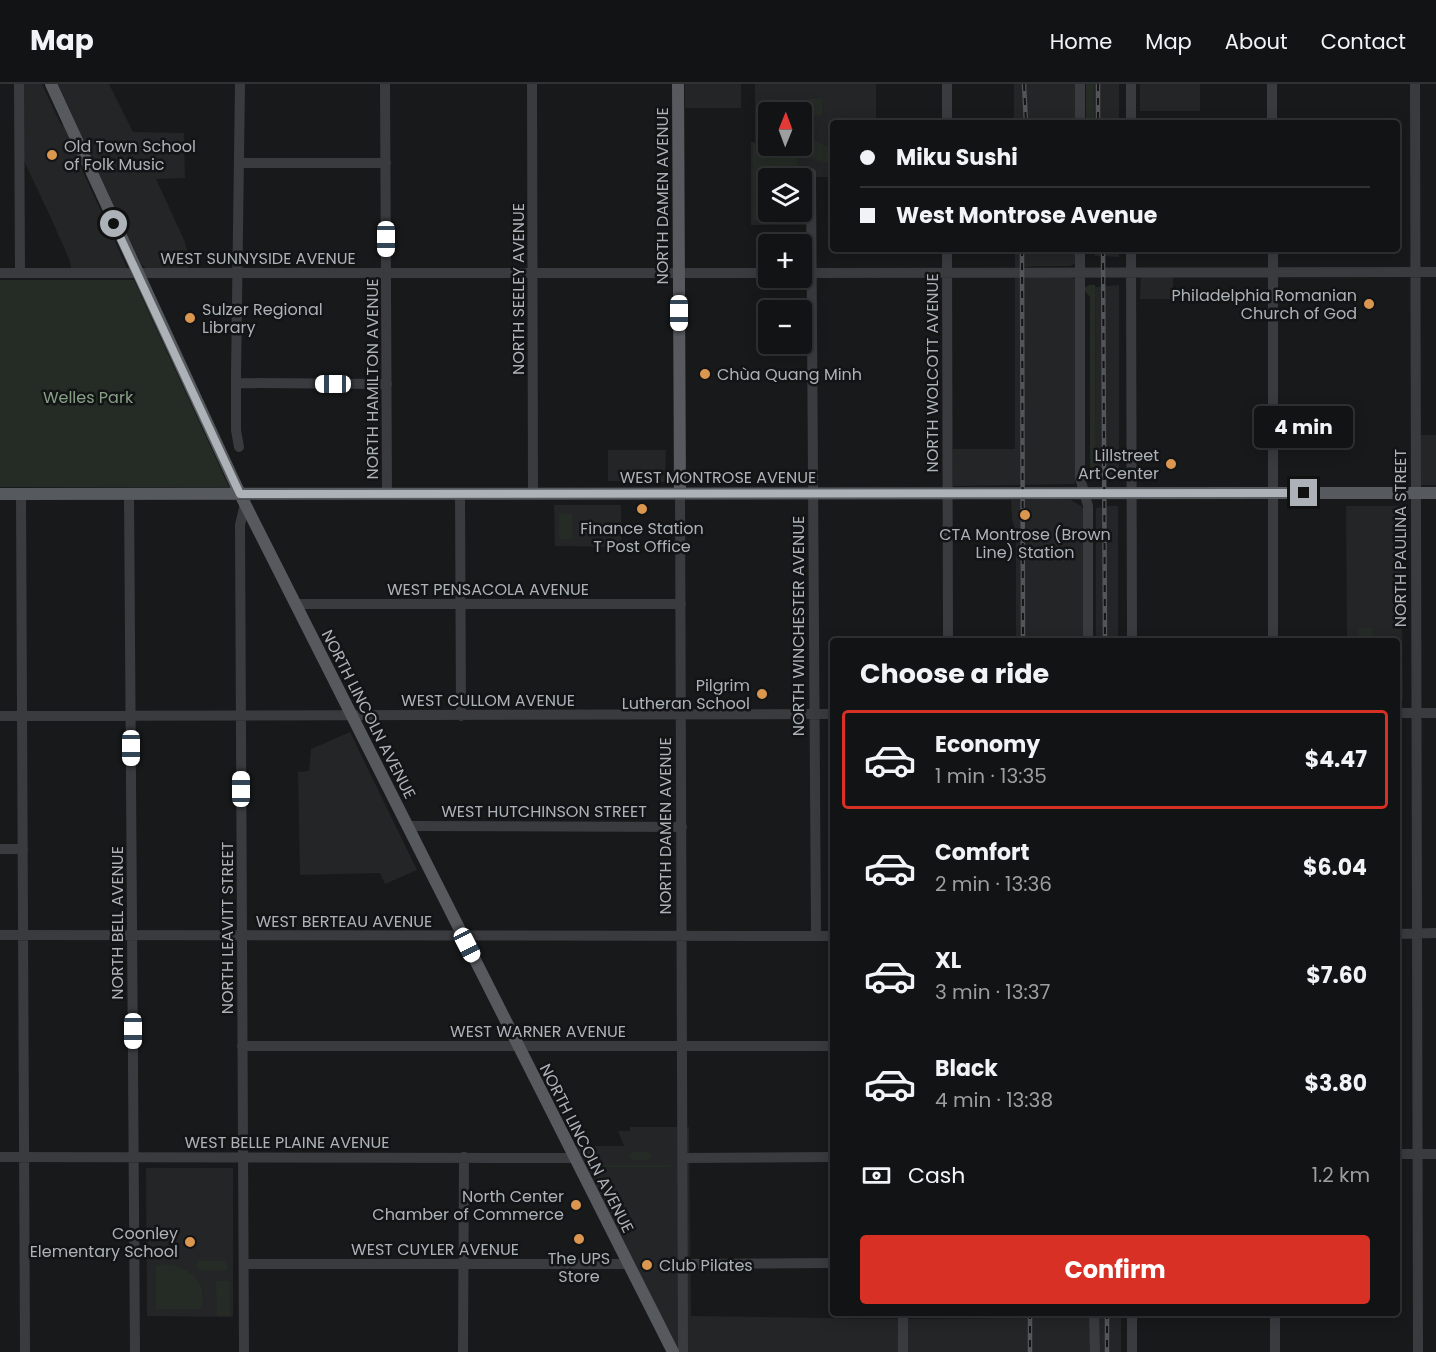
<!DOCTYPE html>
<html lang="en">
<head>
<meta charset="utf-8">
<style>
  body { margin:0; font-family:Poppins,sans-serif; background:#1b1c1d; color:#f1f3f6; height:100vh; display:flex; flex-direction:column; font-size:22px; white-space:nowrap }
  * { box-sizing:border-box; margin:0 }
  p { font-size:20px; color:#9c9ea0 }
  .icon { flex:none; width:33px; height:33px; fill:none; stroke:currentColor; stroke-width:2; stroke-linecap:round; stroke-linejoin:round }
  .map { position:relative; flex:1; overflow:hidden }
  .details { position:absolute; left:830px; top:554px; width:570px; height:678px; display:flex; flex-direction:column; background:#121314; border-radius:6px; box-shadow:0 3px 15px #0003,0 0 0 2px #313234 }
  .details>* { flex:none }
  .hud { position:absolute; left:830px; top:36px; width:570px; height:132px; border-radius:6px; box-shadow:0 3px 15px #0003,0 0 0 2px #313234; display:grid; align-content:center; height:132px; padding:0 30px; background:#121314 }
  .needle { width:39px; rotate:1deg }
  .buttons { position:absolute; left:758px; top:18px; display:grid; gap:12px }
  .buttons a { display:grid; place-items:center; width:54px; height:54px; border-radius:6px; background:#121314; box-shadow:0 3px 15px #0003,0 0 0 2px #313234; font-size:30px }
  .end { position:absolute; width:27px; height:27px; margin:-14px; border:8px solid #acb2b8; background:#111; box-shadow:0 0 0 3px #111 }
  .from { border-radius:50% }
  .bubble { position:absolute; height:42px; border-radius:6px; background:#121314; box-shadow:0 3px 15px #0003,0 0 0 2px #313234; font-size:20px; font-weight:700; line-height:42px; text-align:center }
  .car { position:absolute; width:18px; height:36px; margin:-18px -9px; border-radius:8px; box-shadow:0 0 4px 2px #0007; background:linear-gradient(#fff 24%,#345 0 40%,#fff 0 76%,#345 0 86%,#fff 0) }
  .hud b { display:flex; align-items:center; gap:21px; height:57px; font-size:22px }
  .hud b+b { border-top:2px solid #313234 }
  .hud i { width:15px; height:15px; background:#f1f3f6 }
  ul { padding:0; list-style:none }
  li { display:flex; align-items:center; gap:18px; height:99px; margin:0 12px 9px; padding:0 18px; border:3px solid transparent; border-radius:6px }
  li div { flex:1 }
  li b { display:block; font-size:22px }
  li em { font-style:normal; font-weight:700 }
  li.on { border-color:#d93025 }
  li>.icon { width:54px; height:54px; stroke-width:1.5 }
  h2 { padding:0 30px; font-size:27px; line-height:72px }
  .pay { display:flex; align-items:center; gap:15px; height:66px; padding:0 30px; font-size:22px }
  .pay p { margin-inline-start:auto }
  .primary-button { display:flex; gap:12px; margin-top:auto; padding:12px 30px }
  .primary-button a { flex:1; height:69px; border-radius:6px; background:#d93025; color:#fff; font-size:24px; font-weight:700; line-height:69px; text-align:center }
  header { display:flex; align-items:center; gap:36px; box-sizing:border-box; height:84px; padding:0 30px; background:#121314; border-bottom:2px solid #313234 }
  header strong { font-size:28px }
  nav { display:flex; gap:33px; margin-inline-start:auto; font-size:21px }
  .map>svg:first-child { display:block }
  .built { fill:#242527; fill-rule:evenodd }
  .green { fill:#252c25 }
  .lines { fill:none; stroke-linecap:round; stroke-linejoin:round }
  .minor { stroke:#3a3b3f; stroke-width:10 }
  .major { stroke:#56595d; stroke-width:12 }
  .rail-casing { stroke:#535659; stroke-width:4.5 }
  .rail { stroke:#131415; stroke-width:2; stroke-dasharray:7; stroke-linecap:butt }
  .route { stroke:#acb2b8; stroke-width:8 }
  .poi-dot { fill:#db974f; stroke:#131415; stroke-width:2 }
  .labels { text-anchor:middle; stroke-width:5; stroke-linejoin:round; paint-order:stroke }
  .poi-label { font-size:16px; fill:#acb2b8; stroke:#131415; text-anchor:end }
  .street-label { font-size:16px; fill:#acb2b8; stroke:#131415 }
  .park-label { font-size:16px; fill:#88a086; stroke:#131415 }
</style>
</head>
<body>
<header>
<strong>Map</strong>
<nav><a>Home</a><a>Map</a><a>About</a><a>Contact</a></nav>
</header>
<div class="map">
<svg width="1436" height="1268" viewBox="0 0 1436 1268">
  <rect width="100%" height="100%" fill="#18191a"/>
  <!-- built -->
  <path class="built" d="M22 0H42L60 39 64 42 79 74 78 77 127 184H71L70 177 50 132 24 77Z
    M58 0H109L133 48 184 49 185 94 156 95 185 158 188 171V184H146L141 180 81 51 76 45 77 42Z
    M685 0H741V24H685Z
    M755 0H876V39H832V93H808V141H751V58H755ZM768 28H801V62H768ZM768 94H801V128H768Z
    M1014 0H1076V39H1014Z
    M1094 0H1119V39H1094Z
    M1140 0H1200V27H1140Z
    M1015 165H1076V179L1070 182H1034L1015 184Z
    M1095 165H1119V173L1095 172Z
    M1141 189H1173V215H1140Z
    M1015 193H1070L1075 195 1076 199 1075 400 953 402V365H1015Z
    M1119 201V394H1110L1096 393 1095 203Z
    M1415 351H1436V401H1416Z
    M608 366H666L665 398 608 397Z
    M1011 416H1071L1081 422 1084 426 1086 556H1016V450L1012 435Z
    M554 421H621V463L555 462Z
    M1110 422H1118V556H1096V424Z
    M1346 422H1401L1403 616H1397L1396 556H1347Z
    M350 648 417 786 385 800 380 789 300 791 298 688 309 687 311 665Z
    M630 1043H689L691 1232 898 1235 899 1268H681L671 1255 573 1062H624L618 1047H630Z
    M146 1084H233V1233L147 1232Z
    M1023 1228 1031 1229 1032 1234H1091V1268H908V1235L1023 1234Z
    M1098 1229H1121V1268H1098Z"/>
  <!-- green -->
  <path class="green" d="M1086 0H1094V39H1086Z
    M762 15H777V28L762 31Z
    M809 15H823L822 31H809Z
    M780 16H806V28H780Z
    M815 56 832 65V79L830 81 806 70 808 62Z
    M753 60 797 62V94H768V128H797V137H753Z
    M0 196H134L229 403H0Z
    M1089 201H1095L1096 395H1084V387L1090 389V213L1084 206V204Z
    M559 430H572V455H559Z
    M1359 544H1373L1372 556H1359Z
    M632 1068H648L651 1070V1074L648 1076H632L629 1073Z
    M594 1078H603L604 1081H671V1083H595L594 1089 590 1082H594Z
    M197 1177H227V1186H198Z
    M166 1180C189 1182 209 1200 201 1225H156V1182Z
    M216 1197H229L230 1231H217Z"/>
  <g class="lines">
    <!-- minor -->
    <path class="minor" d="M19 0 20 189
      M385 0 387 409
      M532 0 533 409
      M1080 0V39
      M1272 0V39
      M1415 0 1418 1268
      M947 39V0
      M1131 39V0
      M239 79H386
      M811 89 816 852
      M947 165 948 556
      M1080 165V394L1088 422V556
      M1131 165 1132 556
      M1273 165V556
      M0 189H768
      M801 189 1436 188
      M237 299 387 300
      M239 363 236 346V290L240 0
      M460 409 461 632
      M680 409 683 1268
      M21 410 25 1268
      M129 410 135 1268
      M295 520H681
      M1396 629H1436
      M0 632 832 630
      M407 742 682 743
      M0 765H23
      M1396 850 1436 849
      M0 851 832 852
      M242 962H832
      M1396 1070H1436
      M0 1073 573 1074
      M683 1074 832 1073
      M244 1180H627
      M684 1180 832 1179
      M903 1228V1268
      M1094 1228 1095 1268
      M1132 1228V1268
      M244 1268 240 441 245 420
      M463 1268 464 1073
      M1275 1268V1228"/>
    <!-- major -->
    <path class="major" d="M51 0 240 410 673 1268
      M678 0 680 409
      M0 410 1436 409"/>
    <!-- rail casing -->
    <g class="rail-casing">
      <path id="rail" d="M1024 0 1026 39
        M1098 0V39
        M1022 165 1023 556
        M1103 165 1105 556
        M1030 1228V1268
        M1107 1228V1268"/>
    </g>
    <!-- rail -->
    <use href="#rail" class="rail"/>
  </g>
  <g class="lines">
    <!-- route -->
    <path class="route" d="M114 140 240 410 1304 409"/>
  </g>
  <!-- markers -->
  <g class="poi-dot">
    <circle cx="52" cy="71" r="6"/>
    <circle cx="1369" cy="220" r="6"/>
    <circle cx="190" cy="234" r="6"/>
    <circle cx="705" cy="290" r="6"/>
    <circle cx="1171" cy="380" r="6"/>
    <circle cx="642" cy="425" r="6"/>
    <circle cx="1025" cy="431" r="6"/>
    <circle cx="762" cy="610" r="6"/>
    <circle cx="576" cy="1121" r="6"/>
    <circle cx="579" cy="1155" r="6"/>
    <circle cx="190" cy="1158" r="6"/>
    <circle cx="647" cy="1181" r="6"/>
  </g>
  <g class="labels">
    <!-- poi labels -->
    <g class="poi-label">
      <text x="64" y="68" text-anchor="start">Old Town School<tspan x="64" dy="18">of Folk Music</tspan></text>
      <text x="1357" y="217">Philadelphia Romanian<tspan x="1357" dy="18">Church of God</tspan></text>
      <text x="202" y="231" text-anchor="start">Sulzer Regional<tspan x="202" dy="18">Library</tspan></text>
      <text x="717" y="296" text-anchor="start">Chùa Quang Minh</text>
      <text x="1159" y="377">Lillstreet<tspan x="1159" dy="18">Art Center</tspan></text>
      <text x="642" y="450" text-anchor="middle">Finance Station<tspan x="642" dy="18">T Post Office</tspan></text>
      <text x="1025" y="456" text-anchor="middle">CTA Montrose (Brown<tspan x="1025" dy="18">Line) Station</tspan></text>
      <text x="750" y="607">Pilgrim<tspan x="750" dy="18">Lutheran School</tspan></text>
      <text x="564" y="1118">North Center<tspan x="564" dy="18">Chamber of Commerce</tspan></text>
      <text x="178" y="1155">Coonley<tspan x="178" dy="18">Elementary School</tspan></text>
      <text x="579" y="1180" text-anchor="middle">The UPS<tspan x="579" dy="18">Store</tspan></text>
      <text x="659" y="1187" text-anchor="start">Club Pilates</text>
    </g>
    <!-- street labels -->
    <g class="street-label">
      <text transform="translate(662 112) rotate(-90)" y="6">NORTH DAMEN AVENUE</text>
      <text x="258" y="180">WEST SUNNYSIDE AVENUE</text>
      <text transform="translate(518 205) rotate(-90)" y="6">NORTH SEELEY AVENUE</text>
      <text transform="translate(932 289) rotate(-90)" y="6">NORTH WOLCOTT AVENUE</text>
      <text transform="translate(372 295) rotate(-90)" y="6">NORTH HAMILTON AVENUE</text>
      <text x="718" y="399">WEST MONTROSE AVENUE</text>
      <text transform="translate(1400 454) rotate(-90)" y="6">NORTH PAULINA STREET</text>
      <text x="488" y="511">WEST PENSACOLA AVENUE</text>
      <text transform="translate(798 542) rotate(-90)" y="6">NORTH WINCHESTER AVENUE</text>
      <text x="488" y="622">WEST CULLOM AVENUE</text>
      <text transform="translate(369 630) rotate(63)" y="6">NORTH LINCOLN AVENUE</text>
      <text x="544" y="733">WEST HUTCHINSON STREET</text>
      <text transform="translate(665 742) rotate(-90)" y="6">NORTH DAMEN AVENUE</text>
      <text x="344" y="843">WEST BERTEAU AVENUE</text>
      <text transform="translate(117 839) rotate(-90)" y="6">NORTH BELL AVENUE</text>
      <text transform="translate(227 844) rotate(-90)" y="6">NORTH LEAVITT STREET</text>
      <text x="538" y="953">WEST WARNER AVENUE</text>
      <text x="287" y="1064">WEST BELLE PLAINE AVENUE</text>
      <text transform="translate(587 1064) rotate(63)" y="6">NORTH LINCOLN AVENUE</text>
      <text x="435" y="1171">WEST CUYLER AVENUE</text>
    </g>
    <!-- park labels -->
    <g class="park-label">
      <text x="88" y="319">Welles Park</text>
    </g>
  </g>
</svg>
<div class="buttons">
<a><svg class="needle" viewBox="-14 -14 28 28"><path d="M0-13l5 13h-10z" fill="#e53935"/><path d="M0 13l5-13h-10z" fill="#9c9ea0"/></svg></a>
<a><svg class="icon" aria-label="layers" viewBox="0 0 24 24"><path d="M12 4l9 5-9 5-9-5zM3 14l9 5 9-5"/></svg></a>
<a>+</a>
<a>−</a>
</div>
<i class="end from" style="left:114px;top:140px"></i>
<i class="end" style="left:1304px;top:409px"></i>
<div class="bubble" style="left:1254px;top:322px;width:99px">4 min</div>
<i class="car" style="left:386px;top:155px;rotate:180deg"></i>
<i class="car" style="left:679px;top:229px;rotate:180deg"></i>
<i class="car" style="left:333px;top:300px;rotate:270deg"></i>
<i class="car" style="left:131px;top:664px;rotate:180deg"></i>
<i class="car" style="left:241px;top:705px;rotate:0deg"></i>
<i class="car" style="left:467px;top:861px;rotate:153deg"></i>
<i class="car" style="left:133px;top:947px;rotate:180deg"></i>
<div class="hud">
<b><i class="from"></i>Miku Sushi</b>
<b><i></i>West Montrose Avenue</b>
</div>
<section class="details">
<h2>Choose a ride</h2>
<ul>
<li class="on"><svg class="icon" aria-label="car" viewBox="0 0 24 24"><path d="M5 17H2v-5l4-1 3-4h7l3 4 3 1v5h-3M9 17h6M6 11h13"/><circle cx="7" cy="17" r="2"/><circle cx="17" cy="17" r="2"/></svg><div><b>Economy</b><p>1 min · 13:35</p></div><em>$4.47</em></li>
<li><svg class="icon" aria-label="car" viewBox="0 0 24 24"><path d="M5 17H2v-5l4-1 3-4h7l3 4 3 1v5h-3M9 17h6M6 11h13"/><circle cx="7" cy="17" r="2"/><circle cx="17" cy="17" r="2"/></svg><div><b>Comfort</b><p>2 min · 13:36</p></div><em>$6.04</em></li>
<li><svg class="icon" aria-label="car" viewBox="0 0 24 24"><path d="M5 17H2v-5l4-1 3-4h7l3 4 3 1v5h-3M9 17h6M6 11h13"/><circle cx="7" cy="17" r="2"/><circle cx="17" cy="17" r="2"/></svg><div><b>XL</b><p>3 min · 13:37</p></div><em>$7.60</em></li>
<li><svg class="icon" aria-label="car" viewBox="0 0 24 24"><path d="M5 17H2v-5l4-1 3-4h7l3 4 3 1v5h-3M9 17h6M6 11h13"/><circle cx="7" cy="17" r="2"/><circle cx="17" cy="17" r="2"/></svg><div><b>Black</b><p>4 min · 13:38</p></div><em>$3.80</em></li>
</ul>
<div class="pay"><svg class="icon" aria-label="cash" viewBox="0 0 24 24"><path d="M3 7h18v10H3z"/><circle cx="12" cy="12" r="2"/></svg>Cash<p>1.2 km</p></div>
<div class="primary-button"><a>Confirm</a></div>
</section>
</div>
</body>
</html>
